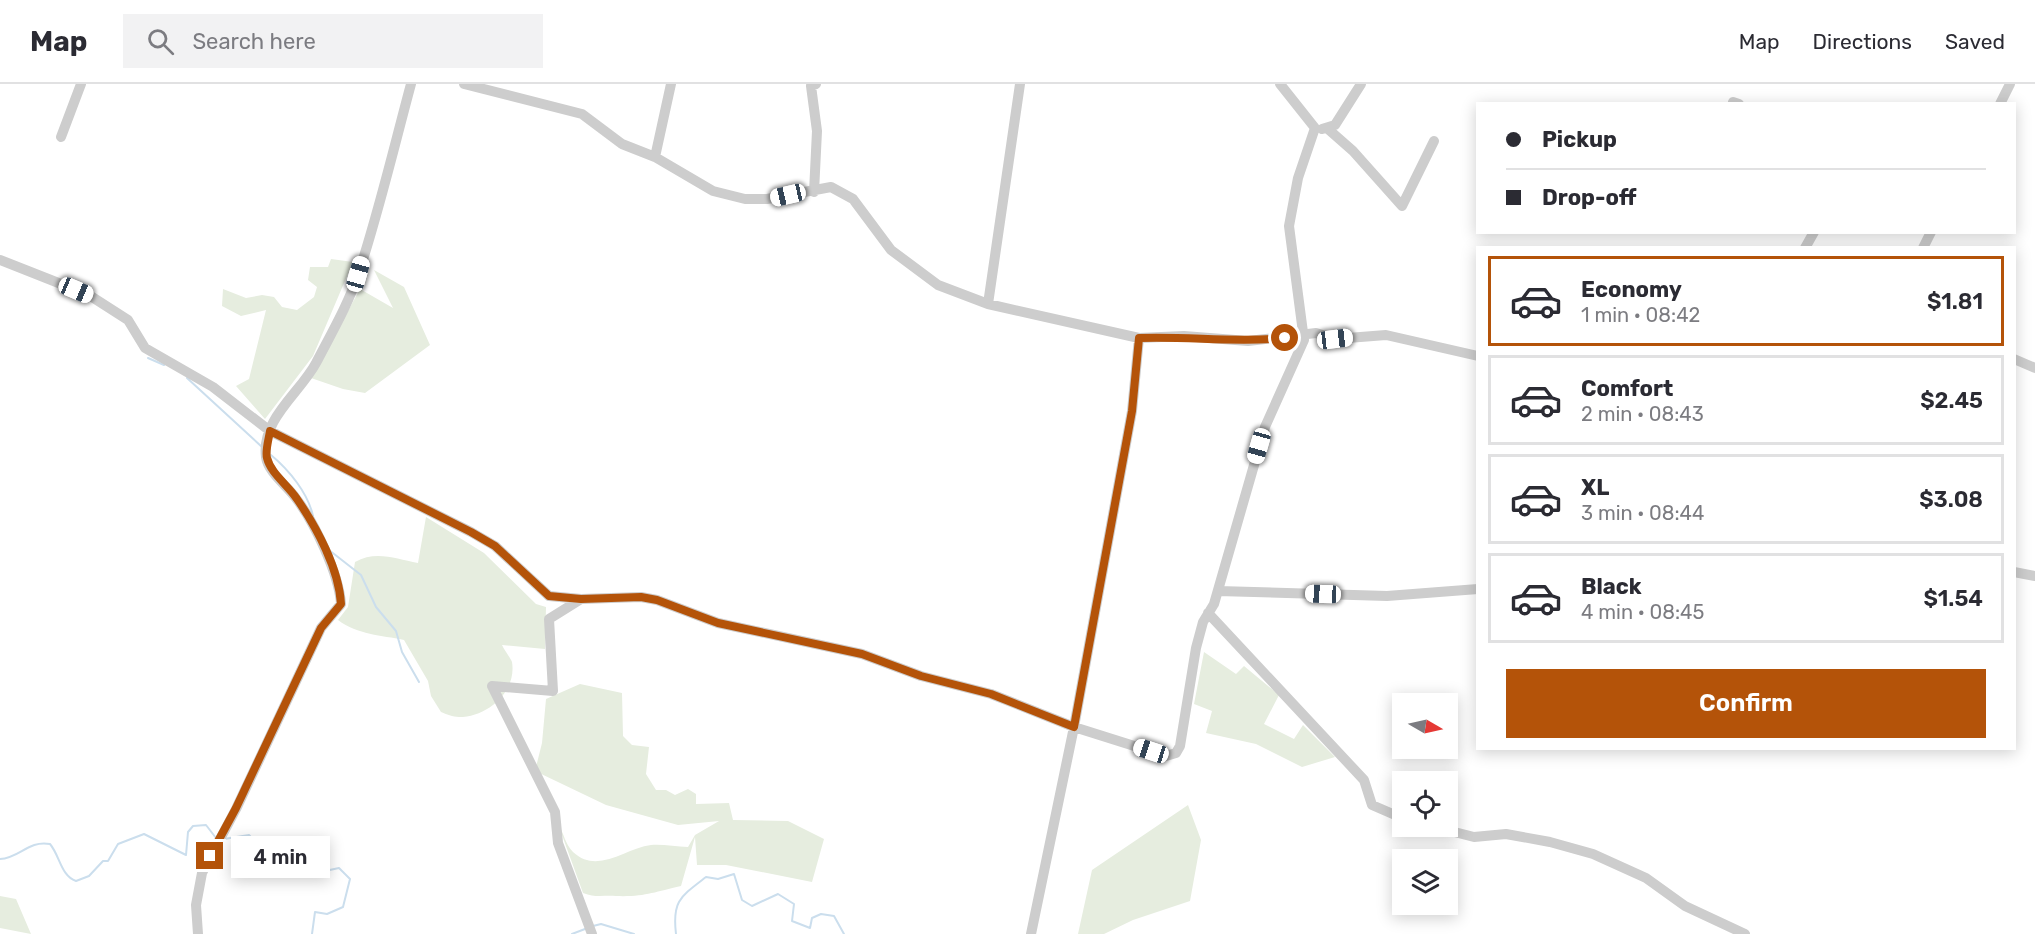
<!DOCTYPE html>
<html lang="en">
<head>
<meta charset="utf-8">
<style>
  body { margin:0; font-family:Rubik,sans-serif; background:#f2f2f3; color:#2b2b33; height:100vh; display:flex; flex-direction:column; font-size:22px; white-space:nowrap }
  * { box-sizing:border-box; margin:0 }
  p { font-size:20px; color:#7c7c81 }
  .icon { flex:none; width:33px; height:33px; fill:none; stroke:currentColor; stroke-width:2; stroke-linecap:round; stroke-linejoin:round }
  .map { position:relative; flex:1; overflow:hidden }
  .drawer { position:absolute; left:1476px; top:162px; width:540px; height:504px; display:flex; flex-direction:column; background:#fff; border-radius:0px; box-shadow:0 3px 15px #0003 }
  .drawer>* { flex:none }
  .banner { position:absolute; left:1476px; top:18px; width:540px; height:132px; border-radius:0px; box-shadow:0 3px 15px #0003; display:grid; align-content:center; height:132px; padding:0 30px; background:#fff }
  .needle { width:39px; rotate:99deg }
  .tools { position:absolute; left:1392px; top:609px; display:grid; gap:12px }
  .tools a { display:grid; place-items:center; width:66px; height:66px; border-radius:0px; background:#fff; box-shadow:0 3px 15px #0003; font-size:30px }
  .end { position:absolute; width:27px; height:27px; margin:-14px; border:8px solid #b45309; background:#fff; box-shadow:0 0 0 3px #fff }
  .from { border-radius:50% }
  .bubble { position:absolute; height:42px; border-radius:0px; background:#fff; box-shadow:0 3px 15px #0003; font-size:20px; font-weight:600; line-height:42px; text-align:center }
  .car { position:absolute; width:18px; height:36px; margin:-18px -9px; border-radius:8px; box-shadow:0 0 4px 2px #0007; background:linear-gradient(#fff 24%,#345 0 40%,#fff 0 76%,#345 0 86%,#fff 0) }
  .banner b { display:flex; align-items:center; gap:21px; height:57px; font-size:22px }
  .banner b+b { border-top:2px solid #e1e1e2 }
  .banner i { width:15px; height:15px; background:#2b2b33 }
  ul { padding:10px 0 0; list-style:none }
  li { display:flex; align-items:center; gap:18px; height:90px; margin:0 12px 9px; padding:0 18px; border:3px solid #e1e1e2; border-radius:0px }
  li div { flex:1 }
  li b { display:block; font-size:22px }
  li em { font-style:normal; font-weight:600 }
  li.active { border-color:#b45309 }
  li>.icon { width:54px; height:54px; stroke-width:1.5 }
  .button { display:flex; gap:12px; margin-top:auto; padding:12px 30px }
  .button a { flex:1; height:69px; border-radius:0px; background:#b45309; color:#fff; font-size:24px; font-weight:600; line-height:69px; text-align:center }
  header { display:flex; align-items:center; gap:36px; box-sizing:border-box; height:84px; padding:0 30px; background:#fff; border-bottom:2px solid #e1e1e2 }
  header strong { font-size:28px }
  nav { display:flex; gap:33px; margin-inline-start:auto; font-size:21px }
  .search { width:420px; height:54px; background:#f2f2f3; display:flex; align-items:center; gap:15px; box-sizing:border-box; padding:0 21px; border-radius:0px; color:#7c7c81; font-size:22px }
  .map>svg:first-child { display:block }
  .green { fill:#e6eddf }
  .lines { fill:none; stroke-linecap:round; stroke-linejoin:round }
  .stream { stroke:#cbdeed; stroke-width:2 }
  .minor { stroke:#cdcdcd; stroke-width:10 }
  .route { stroke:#b45309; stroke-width:8 }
</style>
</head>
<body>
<header>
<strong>Map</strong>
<div class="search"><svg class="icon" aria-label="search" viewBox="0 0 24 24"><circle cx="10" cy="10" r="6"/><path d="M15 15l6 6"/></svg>Search here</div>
<nav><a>Map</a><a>Directions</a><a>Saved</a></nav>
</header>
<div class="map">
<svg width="2035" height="850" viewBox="0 0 2035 850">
  <rect width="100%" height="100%" fill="#fff"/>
  <!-- green -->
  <path class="green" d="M331 175 353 178 313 272 265 335 236 302 249 295 266 226 241 232 222 222 223 205 246 214 262 211 274 213 282 223 297 226 314 213 317 203 308 196 310 183H328Z
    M374 186 404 203 430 261 365 309 343 305 311 294 360 205 393 224Z
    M426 433 484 469 536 520 546 523 545 565 502 561C504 566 510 573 512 578 517 608 487 633 459 633 453 633 446 630 441 628L431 612 428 597 404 556C381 551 358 551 338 536L348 523 355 478C376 466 396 475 418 479Z
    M1204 568 1236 590 1244 582 1279 611 1264 640 1294 655 1303 641 1335 673 1302 683 1256 660 1206 649 1212 627 1194 620Z
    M580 600 622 609 623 652 632 661 649 663 646 690 656 706H666L675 711 688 705 696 710V720L729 719 733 736 788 737 824 755 812 798 726 781H697L695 753 681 802C654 808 645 813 616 812 603 811 596 814 583 809L558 740C564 749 565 760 573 768 598 791 625 764 651 761 663 760 676 763 688 763L695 751 719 737 678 741 606 721 535 687 542 659 546 615Z
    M1188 721 1201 756 1190 817 1133 836 1104 850H1078L1092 786Z
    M0 812 16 815 31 850 0 844Z"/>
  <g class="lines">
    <!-- stream -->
    <path class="stream" d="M148 274 164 281
      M187 294 262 363
      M271 371C289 386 308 409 313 432
      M329 466 361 491 376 523 396 547 402 568 419 598
      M224 755 249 751 257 760 261 781 270 785 282 782 296 772 309 773 325 787 339 784 350 795 343 823 327 830 315 828 312 850
      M0 775C20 774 28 756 50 760 60 772 61 792 76 797L89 792 103 777H108L118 760 144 750 186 771 188 748 193 742 206 741 216 754
      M593 842 601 840 634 850
      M572 850 585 845
      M676 850C672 817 680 813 706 793L718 795 734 790 742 816 752 822 778 810 794 820 792 837 810 844 812 834 821 830 834 832 844 850"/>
    <!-- minor -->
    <path class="minor" d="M464 0 582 30 622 60 655 73 713 107 745 115H767L831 103 853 115 891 166 938 201 988 220 1139 254 1184 252 1248 257 1316 249 1335 255 1386 251 1478 272
      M1733 18 1739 20
      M2000 20 2010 0
      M1322 45 1335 41 1361 0
      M1328 45 1353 67 1402 122 1434 57
      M61 53 81 0
      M655 73 671 0
      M814 108 817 47 811 2 816 0
      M1805 164 1814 148
      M1923 164 1931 148
      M0 176 89 211 128 236 145 264 213 303 270 347 471 448 495 462 549 512 581 515 641 513 657 516 718 539 862 570 921 592 991 610 1074 643 1166 672 1176 669 1180 662 1196 564 1203 538 1214 520 1265 343 1304 256 1289 142 1298 94 1315 44 1280 0
      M988 220 1020 0
      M2014 275 2035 284
      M2014 488 2035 492
      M1218 507 1387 512 1478 505
      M581 515 549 535 553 607 492 602 555 728 558 759 592 850
      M1208 529 1364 696 1372 721 1402 734
      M1431 742 1474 753 1506 750 1550 758 1593 770 1646 794 1685 822 1745 850
      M198 850 196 821 202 789 236 725 321 544 341 520C339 490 314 437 295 413 286 401 268 388 266 373 261 335 300 309 316 279 331 250 349 219 359 188 379 127 394 63 411 0
      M1031 850 1074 643 1132 327 1139 254"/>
  </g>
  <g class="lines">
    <!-- route -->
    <path class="route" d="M210 772 236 724 321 544 341 520C339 485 317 444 297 415 288 401 271 390 267 374 265 367 269 354 270 347L471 448 495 462 549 512 581 515 641 513 657 516 718 539 862 570 921 592 991 610 1074 643 1132 327 1139 254C1188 252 1237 259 1285 254"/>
  </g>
</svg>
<div class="tools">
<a><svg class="needle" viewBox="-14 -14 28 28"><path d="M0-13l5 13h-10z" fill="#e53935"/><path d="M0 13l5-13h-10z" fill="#7c7c81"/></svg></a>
<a><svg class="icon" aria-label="locate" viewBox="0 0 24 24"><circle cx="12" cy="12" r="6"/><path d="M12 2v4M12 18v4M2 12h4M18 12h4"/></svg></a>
<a><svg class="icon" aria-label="layers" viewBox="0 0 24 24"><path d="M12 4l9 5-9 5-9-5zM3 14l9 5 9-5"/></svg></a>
</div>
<i class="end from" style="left:1285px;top:254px"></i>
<i class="end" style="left:210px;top:772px"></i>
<div class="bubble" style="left:231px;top:752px;width:99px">4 min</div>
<i class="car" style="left:788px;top:111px;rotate:257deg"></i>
<i class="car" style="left:358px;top:190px;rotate:16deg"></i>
<i class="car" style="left:76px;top:206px;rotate:113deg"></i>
<i class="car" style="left:1335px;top:255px;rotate:83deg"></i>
<i class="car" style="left:1259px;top:362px;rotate:196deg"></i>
<i class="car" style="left:1323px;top:510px;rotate:272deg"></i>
<i class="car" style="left:1151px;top:667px;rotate:288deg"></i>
<div class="banner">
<b><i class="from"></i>Pickup</b>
<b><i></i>Drop-off</b>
</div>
<section class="drawer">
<ul>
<li class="active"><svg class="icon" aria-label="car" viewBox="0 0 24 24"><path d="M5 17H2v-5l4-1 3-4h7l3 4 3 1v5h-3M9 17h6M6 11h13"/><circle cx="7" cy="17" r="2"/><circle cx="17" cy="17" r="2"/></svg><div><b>Economy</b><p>1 min · 08:42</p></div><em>$1.81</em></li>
<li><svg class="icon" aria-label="car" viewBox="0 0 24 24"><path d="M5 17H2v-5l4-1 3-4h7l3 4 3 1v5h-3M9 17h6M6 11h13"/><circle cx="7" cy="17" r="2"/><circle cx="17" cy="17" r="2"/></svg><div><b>Comfort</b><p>2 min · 08:43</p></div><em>$2.45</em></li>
<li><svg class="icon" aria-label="car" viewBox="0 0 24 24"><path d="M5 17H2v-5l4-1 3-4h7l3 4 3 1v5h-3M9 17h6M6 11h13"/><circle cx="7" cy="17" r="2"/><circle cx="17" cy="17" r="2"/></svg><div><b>XL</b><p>3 min · 08:44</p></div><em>$3.08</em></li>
<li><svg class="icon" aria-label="car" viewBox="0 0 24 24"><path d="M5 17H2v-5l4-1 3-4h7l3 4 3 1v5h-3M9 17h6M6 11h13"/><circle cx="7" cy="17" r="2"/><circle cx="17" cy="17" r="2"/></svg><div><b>Black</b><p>4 min · 08:45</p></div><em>$1.54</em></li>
</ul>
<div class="button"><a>Confirm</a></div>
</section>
</div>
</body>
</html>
